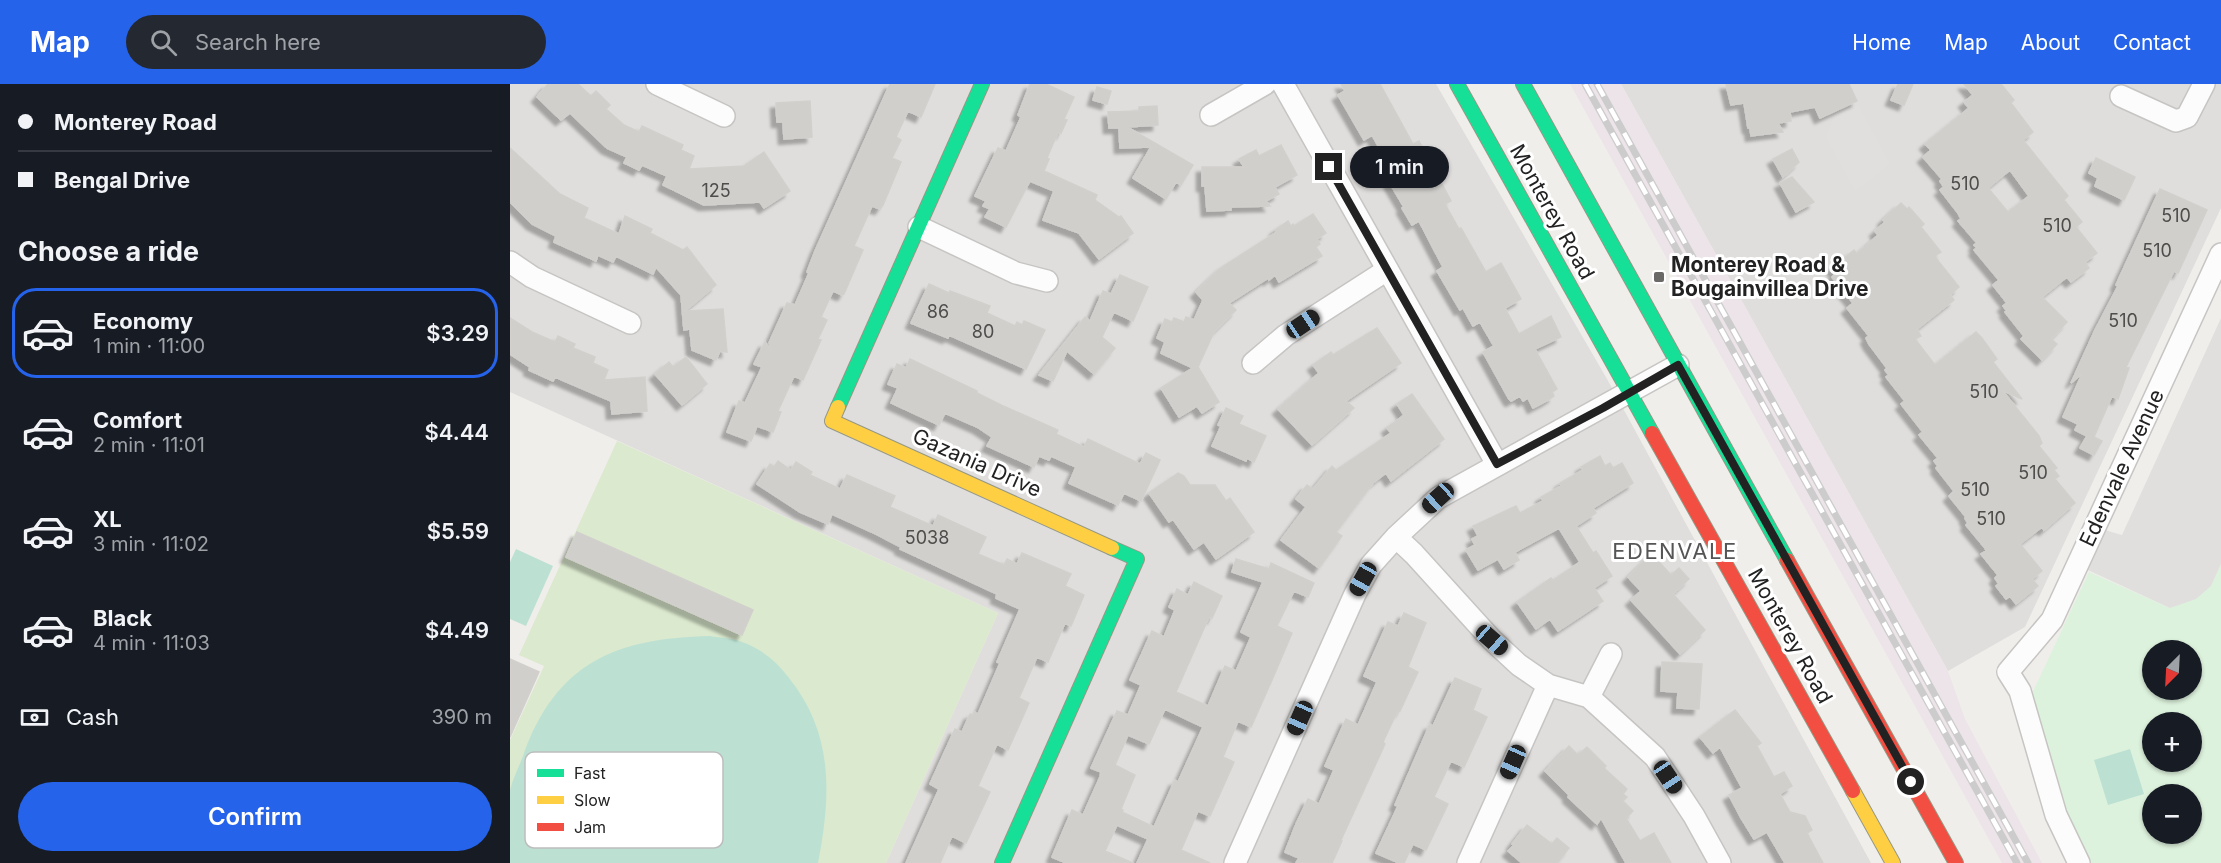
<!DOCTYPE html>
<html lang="en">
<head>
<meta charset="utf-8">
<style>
  body { margin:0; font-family:Inter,sans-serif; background:#242831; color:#f1f3f6; height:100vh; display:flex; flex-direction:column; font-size:22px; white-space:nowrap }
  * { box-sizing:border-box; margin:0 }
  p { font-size:20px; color:#9ea1a6 }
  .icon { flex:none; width:33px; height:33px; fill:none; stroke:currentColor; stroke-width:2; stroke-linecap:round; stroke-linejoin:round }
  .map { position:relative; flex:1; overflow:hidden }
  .side { display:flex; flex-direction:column; background:#171b24; width:510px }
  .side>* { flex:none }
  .top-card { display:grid; align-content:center; height:132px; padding:0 18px; background:#171b24 }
  .needle { width:39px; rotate:204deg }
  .buttons { position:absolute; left:1632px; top:556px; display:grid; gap:12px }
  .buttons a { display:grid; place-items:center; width:60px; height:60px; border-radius:50%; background:#171b24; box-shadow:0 2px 4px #0004; font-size:30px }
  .end { position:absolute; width:27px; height:27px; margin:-14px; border:8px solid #222; background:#fff; box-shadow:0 0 0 3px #fff }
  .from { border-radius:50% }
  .bubble { position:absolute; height:42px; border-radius:21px; background:#171b24; box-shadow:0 2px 4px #0004; font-size:20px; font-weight:600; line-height:42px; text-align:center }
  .car { position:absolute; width:18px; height:36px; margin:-18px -9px; border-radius:8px; box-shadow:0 0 4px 2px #0007; background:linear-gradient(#222 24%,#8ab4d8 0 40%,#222 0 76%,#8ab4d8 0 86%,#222 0) }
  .top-card b { display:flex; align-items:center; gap:21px; height:57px; font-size:22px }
  .top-card b+b { border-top:2px solid #363941 }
  .top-card i { width:15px; height:15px; background:#f1f3f6 }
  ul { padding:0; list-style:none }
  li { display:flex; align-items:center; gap:18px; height:90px; margin:0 12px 9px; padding:0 6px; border:3px solid transparent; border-radius:24px }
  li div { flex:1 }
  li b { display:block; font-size:22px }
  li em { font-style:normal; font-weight:600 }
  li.current { border-color:#2563eb }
  li>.icon { width:54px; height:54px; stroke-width:1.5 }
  h2 { padding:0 18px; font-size:27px; line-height:72px }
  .pay { display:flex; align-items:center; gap:15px; height:66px; padding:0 18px; font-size:22px }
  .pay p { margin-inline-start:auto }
  .button { display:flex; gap:12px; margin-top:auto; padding:12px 18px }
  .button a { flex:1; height:69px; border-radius:36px; background:#2563eb; color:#fff; font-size:24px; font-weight:600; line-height:69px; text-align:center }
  header { display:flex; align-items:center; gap:36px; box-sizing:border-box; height:84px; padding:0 30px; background:#2563eb; color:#fff }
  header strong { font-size:28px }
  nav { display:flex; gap:33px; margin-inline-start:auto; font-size:21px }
  .search { width:420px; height:54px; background:#242831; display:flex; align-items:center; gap:15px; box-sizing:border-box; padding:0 21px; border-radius:33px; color:#9ea1a6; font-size:22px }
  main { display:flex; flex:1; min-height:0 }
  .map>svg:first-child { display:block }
  .residential { fill:#dfdedc }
  .industrial { fill:#ece4e8 }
  .grass { fill:#dbe9ce }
  .park { fill:#ddf2dd; fill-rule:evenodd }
  .pitch { fill:#bce1d3 }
  .parking { fill:#e0dfde }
  .building { fill:#d0cfcc; stroke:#d2d0cd; stroke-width:1.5; fill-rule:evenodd; filter:url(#shadow) }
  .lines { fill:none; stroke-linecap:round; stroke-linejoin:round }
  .street-casing { stroke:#c6c5c3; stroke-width:24 }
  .fast-casing { stroke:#969884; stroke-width:16 }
  .slow-casing { stroke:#969884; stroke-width:16 }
  .jam-casing { stroke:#969884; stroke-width:16 }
  .street { stroke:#fdfcfc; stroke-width:21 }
  .fast { stroke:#16e098; stroke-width:14 }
  .slow { stroke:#ffcf43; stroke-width:14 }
  .jam { stroke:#f24e42; stroke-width:14 }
  .rail-casing { stroke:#ccc; stroke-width:7 }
  .rail { stroke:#fff; stroke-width:4.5; stroke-dasharray:14; stroke-linecap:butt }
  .route { stroke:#222; stroke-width:8 }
  .poi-dot { fill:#6a6968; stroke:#fff; stroke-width:2 }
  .labels { text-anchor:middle; stroke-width:6; stroke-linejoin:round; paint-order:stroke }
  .number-label { font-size:18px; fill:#4e4d4c }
  .street-label { font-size:21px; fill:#222; stroke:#fff }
  .poi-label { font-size:21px; font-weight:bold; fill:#222; stroke:#fff; text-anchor:start }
  .neighbourhood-label { font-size:22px; letter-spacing:1.5px; fill:#555; stroke:#fff }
  .key { fill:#fff; stroke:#bdbdbd; stroke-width:1.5 }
  .key-label { font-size:16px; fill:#222 }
</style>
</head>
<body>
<header>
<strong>Map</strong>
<div class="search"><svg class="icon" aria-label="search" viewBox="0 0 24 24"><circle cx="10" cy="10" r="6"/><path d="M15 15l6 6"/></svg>Search here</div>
<nav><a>Home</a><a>Map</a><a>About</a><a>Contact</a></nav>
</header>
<main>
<section class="side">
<div class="top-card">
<b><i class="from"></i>Monterey Road</b>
<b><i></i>Bengal Drive</b>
</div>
<h2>Choose a ride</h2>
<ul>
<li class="current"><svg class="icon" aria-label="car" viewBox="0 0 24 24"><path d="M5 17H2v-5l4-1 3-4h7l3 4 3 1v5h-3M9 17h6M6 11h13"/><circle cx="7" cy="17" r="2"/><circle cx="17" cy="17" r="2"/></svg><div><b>Economy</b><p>1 min · 11:00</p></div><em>$3.29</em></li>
<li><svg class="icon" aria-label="car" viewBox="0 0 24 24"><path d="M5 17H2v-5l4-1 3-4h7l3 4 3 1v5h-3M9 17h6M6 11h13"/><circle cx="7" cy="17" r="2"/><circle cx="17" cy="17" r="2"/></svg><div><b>Comfort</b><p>2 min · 11:01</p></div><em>$4.44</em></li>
<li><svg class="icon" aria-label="car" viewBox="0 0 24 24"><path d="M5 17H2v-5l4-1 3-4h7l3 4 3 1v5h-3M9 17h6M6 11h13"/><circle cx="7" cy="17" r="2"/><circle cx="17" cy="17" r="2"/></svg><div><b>XL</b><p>3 min · 11:02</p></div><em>$5.59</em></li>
<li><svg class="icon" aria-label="car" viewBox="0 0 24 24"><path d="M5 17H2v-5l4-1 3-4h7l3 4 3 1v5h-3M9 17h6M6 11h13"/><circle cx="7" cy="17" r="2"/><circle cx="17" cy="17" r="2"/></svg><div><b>Black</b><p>4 min · 11:03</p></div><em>$4.49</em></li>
</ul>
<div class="pay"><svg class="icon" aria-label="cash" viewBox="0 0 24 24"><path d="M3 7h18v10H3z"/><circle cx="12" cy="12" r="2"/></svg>Cash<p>390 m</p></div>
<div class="button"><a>Confirm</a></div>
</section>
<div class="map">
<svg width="1711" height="779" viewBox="0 0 1711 779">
  <defs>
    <filter id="shadow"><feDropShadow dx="-5.5" dy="5.5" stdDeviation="1.5" flood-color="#0004"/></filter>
  </defs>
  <rect width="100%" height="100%" fill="#f0eeeb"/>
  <!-- residential -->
  <path class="residential" d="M0 0H926L1097 295 1361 779H376L488 529 0 308Z
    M1111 0H1711V124L1515 543 1438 587Z"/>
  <!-- industrial -->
  <path class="industrial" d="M1060 0H1111L1438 587 1455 635 1532 779H1492Z"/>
  <!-- grass -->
  <path class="grass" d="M107 357 488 529 376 779H0V656L34 582 9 571Z"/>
  <!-- park -->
  <path class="park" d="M1711 480V779H1577L1564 754 1518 618 1579 488 1660 524 1701 502ZM1642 567H1682V606H1642ZM1642 639H1682V678H1642ZM1642 711H1682V750H1642Z"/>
  <!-- pitch -->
  <path class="pitch" d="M6 465 43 482 16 542 0 535V478Z
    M200 552C211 554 223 554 232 558 252 565 267 578 279 594 324 650 321 712 308 779H0C0 759 0 724 0 706 3 694 9 683 13 672 46 578 107 554 200 552Z
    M1620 665 1634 710 1598 721 1584 676Z"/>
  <!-- parking -->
  <path class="parking" d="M1348 21 1380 80 1345 107 1316 53 1325 31Z
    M1711 234V480L1701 502 1686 515 1660 524 1567 481 1584 443 1612 451Z"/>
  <!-- building -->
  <path class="building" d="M38 0H68L81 12 86 7 100 21 96 25 114 41 129 48 132 42 173 61 171 66 184 72 179 85 234 82 254 68 280 107 254 124 250 118 194 121 153 101 157 92 132 81 129 86 114 79 117 73 97 64 60 29 51 36 27 13Z
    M380 0H425L411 33 398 27 386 53 391 56 382 74 391 78 373 121 370 125 362 122 344 162 353 166 334 210 332 211 323 207 311 233 317 236 308 255 311 256 293 296 284 292 268 327 271 328 263 348 247 342 241 357 217 348 229 317 235 319 252 283 244 280 255 258 262 267 259 259 277 219 285 221 299 189 297 188 305 167Z
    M520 0H536L564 13 554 35 557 36 551 49 548 48 537 74 539 75 534 87 587 111 585 116 609 133 611 132 623 149 589 175 569 149 533 136 544 107 520 97 496 143 475 133 480 125 473 122 476 117 465 112 488 64 496 67 511 33 508 31Z
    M831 0H870L903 60 909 57 941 117 935 120 949 145 951 144 976 188 991 179 1011 215 995 224 1009 250 1041 232 1051 253 1025 265 1047 305 1042 308 1044 312 1038 316 1023 324 1018 314 1013 317 1010 312 1001 317 999 315 973 268 984 262 970 238 963 242 953 224 950 226 927 187 933 183 909 137 902 141 892 124 894 123 879 98 882 97 871 78 876 76 862 51 854 56 828 11 835 7Z
    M1216 0H1339L1347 17 1310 34 1305 23 1280 28 1281 37 1268 39 1273 48 1241 52 1240 44H1238L1234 19 1221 21Z
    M1388 0H1403L1394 21 1381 16Z
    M1454 0H1491L1504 16 1501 19 1523 48 1513 56 1558 112 1554 116 1572 138 1566 143 1587 169 1575 178 1579 184 1561 198 1557 193 1532 213 1557 238 1541 255 1547 260 1532 276 1511 255 1514 252 1495 228 1497 227 1493 222 1497 219 1483 201 1489 196 1464 166 1467 164 1464 161 1467 159 1448 137 1451 135 1448 129 1430 106 1434 103 1430 97 1432 95 1413 73 1421 66 1415 60 1459 24 1454 18 1463 11ZM1500 86 1519 112 1498 128 1478 104Z
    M587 3 601 7 597 20 583 16Z
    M300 17 302 53 274 55 273 38H267L266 19Z
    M647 22 648 41 617 43 683 81 671 101 666 98 656 115 623 94 641 63 610 64 609 44H599L598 28 629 27V23Z
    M771 61 787 91 765 103 769 110 756 117 760 122 721 123V126L697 127 695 102H692V83H734L729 75 746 66 749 72Z
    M0 64 50 110 78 124 74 134 109 150 115 132 142 145 140 149 173 166 177 163 206 201 175 227 213 225 217 268 210 267 206 276 182 266 180 245 174 246 171 211 146 183 143 190 106 172 103 178 88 171 86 177 44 158 46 152 22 140 0 118Z
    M1282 65 1289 78 1273 93 1263 75Z
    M1586 74 1625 93 1614 116 1585 102 1588 94 1579 89Z
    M1282 93 1304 118 1286 128 1270 99Z
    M1650 105 1697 126 1668 189 1664 187 1616 283 1619 284 1608 315 1602 312 1584 353 1592 357 1584 371 1570 364 1577 352 1565 346 1568 340 1553 333 1572 290 1561 299 1585 246 1608 202 1606 201Z
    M1391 119 1397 125 1399 123 1414 140 1411 143 1431 168 1425 172 1429 178 1449 203 1440 211 1444 216 1407 245 1411 252 1405 255 1425 281 1466 248 1472 254 1487 275 1483 278 1512 315 1492 306 1529 352 1532 359 1529 362 1547 384 1544 386 1549 392 1545 395 1565 419 1534 446 1532 443 1510 460 1532 487 1522 495 1528 502 1506 520 1500 512 1496 515 1486 502 1489 500 1485 494 1488 491 1471 470 1476 467 1475 464 1456 441 1458 439 1455 434 1456 433 1439 412 1444 407 1426 384 1428 382 1424 377 1428 374 1409 351 1413 348 1391 320 1395 317 1376 293 1379 291 1375 286 1377 284 1359 260 1356 254 1359 252 1337 224 1343 219 1322 193 1326 189 1322 184 1344 166 1347 170 1368 151 1365 147 1375 138 1373 136Z
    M803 130 816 149 807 155 810 160 806 163 812 172 769 198 765 191 759 196 758 194 719 219 726 226 704 248 688 283 709 318 692 329 687 322 669 333 651 304 683 284 651 269 655 258 647 254 655 235 662 238 664 234 674 238 676 233 684 236 693 216 686 208 712 183 767 148 765 146 778 137 781 142 783 140 784 142Z
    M610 191 638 203 623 237 604 228 592 253 605 264 584 290 557 267 543 297 529 291 575 233 580 237 593 207 601 210Z
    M419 200 439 209 440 207 480 222 477 229 505 242 507 238 512 241 514 237 535 246 516 285 439 251 438 254 401 239Z
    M0 234 22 248 45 258 48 252 65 260 63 264 85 273 83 279 98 286 94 296 135 293 137 327 102 330 101 317 45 293 43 297 19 286 20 283 0 270Z
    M867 244 891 279 836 317 844 324 802 361 768 325 809 289 803 281 821 268 823 271Z
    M176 273 197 300 172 321 145 290 159 278 163 283Z
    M400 275 467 307V309L491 321 548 346 546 350 574 363 578 355 630 380 636 369 650 376 631 417 614 409 608 421 559 399 566 383 541 372 539 376 529 372 524 383 477 362 482 353 467 343 435 329 429 341 381 319 388 304 378 300 387 280 396 284Z
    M902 310 934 355 881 397 876 389 863 399 826 448 832 452 809 484 771 456 796 423 786 415 797 401 803 405 822 382 826 386 881 349 877 344 894 331 887 320Z
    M716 324 733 332 729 340 756 352 744 378 737 374 736 377 702 362 711 342 708 341Z
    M1090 372 1095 382 1100 379 1103 384 1112 379 1123 399 1083 424 1086 429 1066 442 1083 469 1086 467 1102 492 1084 504 1093 517 1048 547 1040 535 1026 545 1007 518 1041 494 1043 496 1070 478 1049 444 1005 468 1009 476 994 485 988 475 968 486 956 466 965 461 962 455 968 452 963 442 1006 422 1010 429 1033 417 1031 413 1051 402 1050 399 1073 386 1071 383Z
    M268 377 281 386 286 378 302 388 300 391 330 405 337 391 362 402 385 412 380 423 423 442 428 431 476 453 468 470 494 481 497 475 507 480 512 469 561 490 555 502 574 511 561 542 555 539 538 578 527 573 509 614 519 619 498 666 487 660 468 702 480 708 456 759 442 752 430 779H396L429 705 420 700 445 645 452 648 460 630 463 631 464 628 468 630 490 579 487 578 510 525 486 514 487 510 390 465 391 463 366 450 322 430 318 440 290 428 247 400 260 380 264 383Z
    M668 389 674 392 680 401H705L716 417 720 414 744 448 706 475 694 458 684 465 663 435 659 438 639 409Z
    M67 448 243 526 232 551 56 473Z
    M1142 470 1161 491 1169 484 1179 495 1163 510 1195 546 1170 570 1121 516 1131 507 1118 493Z
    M726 475 759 485 761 479 804 499 798 513 784 507 767 542 782 549 762 596 741 643 728 637 713 673 724 678 700 732 688 727 671 766 700 779H627L638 755 607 741 595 767 623 779H556L542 773 562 726 573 731 590 693 591 688 581 684 607 627 618 631 631 601 620 596 642 547 654 553 665 526 659 523 667 505 678 511 684 498 712 512 702 534 699 533 666 608 698 622 715 582 726 587 741 553 731 548 753 498 722 488ZM655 625 693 643 668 698 665 696 644 743 612 728 613 726 611 725 625 691 605 681 618 651 639 660Z
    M894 529 916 539 898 583 908 588 890 627 888 626 873 658 875 660 831 756 832 757 822 779H786L789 774 775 768 786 740 798 715 809 720 824 686 815 682 836 635 848 641 867 598 854 592 878 538 888 542Z
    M0 575 29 588 0 653Z
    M1152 578 1192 580 1189 625 1167 624 1168 608 1151 607Z
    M945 594 971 605 963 626 977 633 954 683 941 677 924 713 938 720 916 766 903 760 894 779H889L866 769 888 722 885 721 920 640 923 642Z
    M1225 626 1251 659 1247 662 1264 693 1274 688 1282 702 1270 710 1280 728 1295 732 1302 746 1297 749 1313 779H1275L1257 748 1244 755 1231 734 1219 711 1232 704 1210 663 1203 669 1190 653Z
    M1059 662 1068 671 1077 663 1096 682 1094 684 1117 705 1113 710 1117 713 1113 717 1123 727 1116 734 1130 757 1144 749 1161 779H1116L1091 734 1087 740 1058 713 1059 711 1035 687Z
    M1017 741 1042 760 1047 754 1059 764 1047 779H1012L998 767 1004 761 1002 760Z"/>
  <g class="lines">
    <!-- street casing -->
    <g class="street-casing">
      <path id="street" d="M147 0 214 32
        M773 0 987 380
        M1611 12 1666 37 1677 33 1694 0
        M701 31 755 0
        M409 143 506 189 537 197
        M0 178 22 193 120 239
        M743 279 776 251 877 186
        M886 453 904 470 982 556 1009 581 1038 601 1079 613 1145 673 1184 732 1210 779
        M1079 613 1101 570
        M725 779 845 510 861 481 886 453 928 414 1168 281
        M958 779 1038 601
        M1569 779 1546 731 1510 607 1498 588 1542 536 1711 170"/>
    </g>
    <!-- fast casing -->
    <g class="fast-casing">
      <path id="fast" d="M947 0 1142 349
        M1013 0 1277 476
        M328 323 472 0
        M492 779 627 475 602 464"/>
    </g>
    <!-- slow casing -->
    <g class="slow-casing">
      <path id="slow" d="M328 323 322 337 602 464
        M1343 707 1383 779"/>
    </g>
    <!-- jam casing -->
    <g class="jam-casing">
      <path id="jam" d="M1142 349 1343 707
        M1277 476 1446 779"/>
    </g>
    <!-- street -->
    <use href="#street" class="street"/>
    <!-- fast -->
    <use href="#fast" class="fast"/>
    <!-- slow -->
    <use href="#slow" class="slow"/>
    <!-- jam -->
    <use href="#jam" class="jam"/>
    <!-- rail casing -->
    <g class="rail-casing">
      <path id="rail" d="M1075 0 1507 779
        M1087 0 1518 779"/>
    </g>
    <!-- rail -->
    <use href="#rail" class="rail"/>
  </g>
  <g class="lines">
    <!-- route -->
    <path class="route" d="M819 83 987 380 1093 324 1168 281 1401 698"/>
  </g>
  <!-- markers -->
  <rect class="poi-dot" x="1143" y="187" width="12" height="12" rx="3"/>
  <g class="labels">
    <!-- number labels -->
    <g class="number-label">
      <text x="1455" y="106">510</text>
      <text x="206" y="113">125</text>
      <text x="1666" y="138">510</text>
      <text x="1547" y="148">510</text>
      <text x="1647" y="173">510</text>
      <text x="428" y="234">86</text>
      <text x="1613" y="243">510</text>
      <text x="473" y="254">80</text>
      <text x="1474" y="314">510</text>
      <text x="1523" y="395">510</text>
      <text x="1465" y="412">510</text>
      <text x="1481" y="441">510</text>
      <text x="417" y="460">5038</text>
    </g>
    <!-- street labels -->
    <g class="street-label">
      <text transform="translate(1042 128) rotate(61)" y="7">Monterey Road</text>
      <text transform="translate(467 379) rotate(24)" y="7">Gazania Drive</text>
      <text transform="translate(1612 384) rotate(-65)" y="7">Edenvale Avenue</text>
      <text transform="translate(1280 552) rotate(61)" y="7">Monterey Road</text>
    </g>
    <!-- poi labels -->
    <g class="poi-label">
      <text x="1161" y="188">Monterey Road &amp;<tspan x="1161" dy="24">Bougainvillea Drive</tspan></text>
    </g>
    <!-- neighbourhood labels -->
    <g class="neighbourhood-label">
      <text x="1165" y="475">EDENVALE</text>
    </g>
  </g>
  <!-- legend -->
  <rect x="15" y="668" width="198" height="96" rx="9" class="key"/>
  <rect x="27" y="685" width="27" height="8" fill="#16e098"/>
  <rect x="27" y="712" width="27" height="8" fill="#ffcf43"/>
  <rect x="27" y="739" width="27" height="8" fill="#f24e42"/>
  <g class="key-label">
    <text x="64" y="695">Fast</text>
    <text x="64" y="722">Slow</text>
    <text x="64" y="749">Jam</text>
  </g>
</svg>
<div class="buttons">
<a><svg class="needle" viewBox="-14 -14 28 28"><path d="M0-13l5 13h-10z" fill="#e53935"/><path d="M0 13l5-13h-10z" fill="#9ea1a6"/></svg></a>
<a>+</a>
<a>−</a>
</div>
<i class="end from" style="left:1401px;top:698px"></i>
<i class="end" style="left:819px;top:83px"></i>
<div class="bubble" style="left:840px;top:62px;width:99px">1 min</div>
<i class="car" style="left:793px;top:240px;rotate:56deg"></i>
<i class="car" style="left:928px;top:414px;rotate:228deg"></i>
<i class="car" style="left:853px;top:495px;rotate:209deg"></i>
<i class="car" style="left:982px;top:556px;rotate:131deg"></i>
<i class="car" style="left:790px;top:634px;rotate:204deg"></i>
<i class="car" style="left:1003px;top:678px;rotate:204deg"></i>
<i class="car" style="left:1158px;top:693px;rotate:146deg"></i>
</div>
</main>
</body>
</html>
